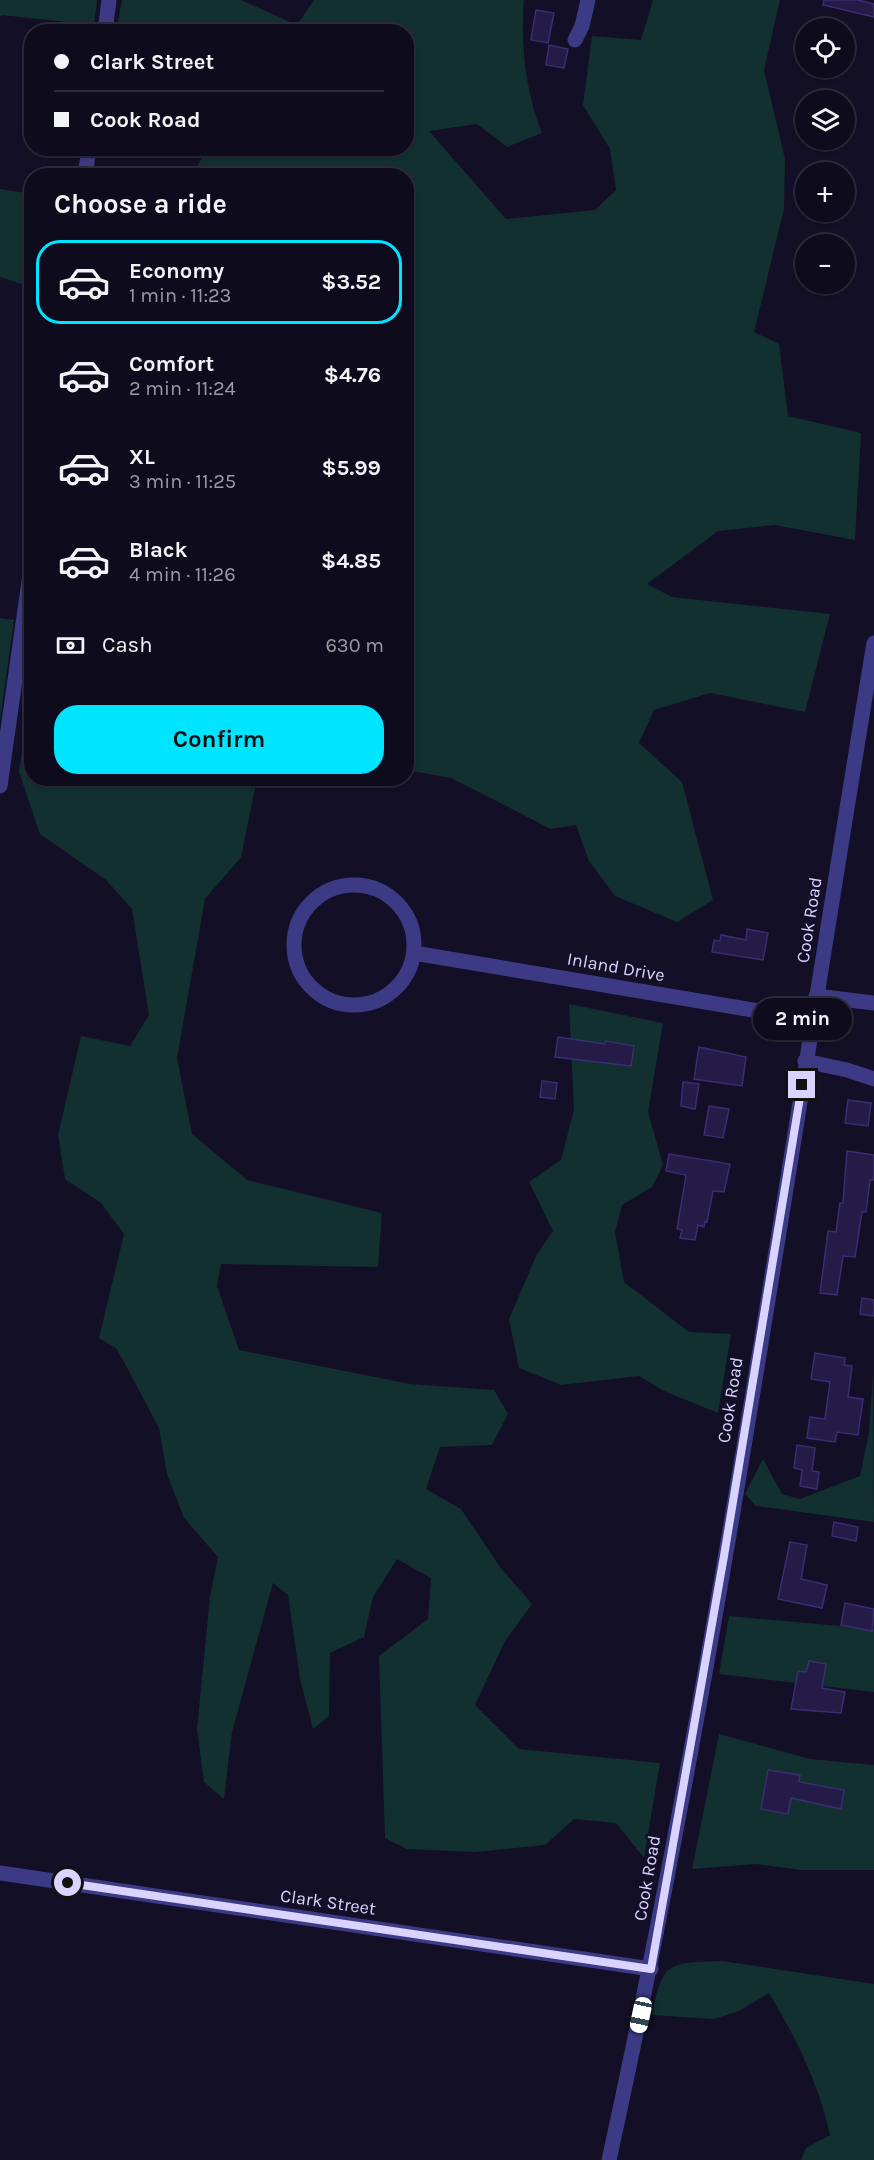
<!DOCTYPE html>
<html lang="en">
<head>
<meta charset="utf-8">
<style>
  body { margin:0; font-family:Karla,sans-serif; background:#1c1929; color:#f1f3f6; height:100vh; display:flex; flex-direction:column; font-size:22px; white-space:nowrap }
  * { box-sizing:border-box; margin:0 }
  p { font-size:20px; color:#9b9ba3 }
  .icon { flex:none; width:33px; height:33px; fill:none; stroke:currentColor; stroke-width:2; stroke-linecap:round; stroke-linejoin:round }
  .map { position:relative; flex:1; overflow:hidden }
  .panel { position:absolute; left:24px; top:168px; width:390px; height:618px; display:flex; flex-direction:column; background:#0e0b1c; border-radius:24px; box-shadow:0 2px 4px #0004,0 0 0 2px #2e2b3b }
  .panel>* { flex:none }
  .banner { position:absolute; left:24px; top:24px; width:390px; height:132px; border-radius:24px; box-shadow:0 2px 4px #0004,0 0 0 2px #2e2b3b; display:grid; align-content:center; height:132px; padding:0 30px; background:#0e0b1c }
  .buttons { position:absolute; left:795px; top:18px; display:grid; gap:12px }
  .buttons a { display:grid; place-items:center; width:60px; height:60px; border-radius:50%; background:#0e0b1c; box-shadow:0 2px 4px #0004,0 0 0 2px #2e2b3b; font-size:30px }
  .end { position:absolute; width:27px; height:27px; margin:-14px; border:8px solid #d9d4ff; background:#111; box-shadow:0 0 0 3px #111 }
  .from { border-radius:50% }
  .bubble { position:absolute; height:42px; border-radius:21px; background:#0e0b1c; box-shadow:0 2px 4px #0004,0 0 0 2px #2e2b3b; font-size:20px; font-weight:700; line-height:42px; text-align:center }
  .car { position:absolute; width:18px; height:36px; margin:-18px -9px; border-radius:8px; box-shadow:0 0 4px 2px #0007; background:linear-gradient(#fff 24%,#345 0 40%,#fff 0 76%,#345 0 86%,#fff 0) }
  .banner b { display:flex; align-items:center; gap:21px; height:57px; font-size:22px }
  .banner b+b { border-top:2px solid #2e2b3b }
  .banner i { width:15px; height:15px; background:#f1f3f6 }
  ul { padding:0; list-style:none }
  li { display:flex; align-items:center; gap:18px; height:84px; margin:0 12px 9px; padding:0 18px; border:3px solid transparent; border-radius:24px }
  li div { flex:1 }
  li b { display:block; font-size:22px }
  li em { font-style:normal; font-weight:700 }
  li.active { border-color:#00e5ff }
  li>.icon { width:54px; height:54px; stroke-width:1.5 }
  h2 { padding:0 30px; font-size:27px; line-height:72px }
  .pay { display:flex; align-items:center; gap:15px; height:66px; padding:0 30px; font-size:22px }
  .pay p { margin-inline-start:auto }
  .cta { display:flex; gap:12px; margin-top:auto; padding:12px 30px }
  .cta a { flex:1; height:69px; border-radius:24px; background:#00e5ff; color:#111; font-size:24px; font-weight:700; line-height:69px; text-align:center }
  .map>svg:first-child { display:block }
  .green { fill:#12302f }
  .building { fill:#241b47; stroke:#3b2d73; stroke-width:1.5 }
  .lines { fill:none; stroke-linecap:round; stroke-linejoin:round }
  .minor { stroke:#3d3a85; stroke-width:15 }
  .route { stroke:#d9d4ff; stroke-width:8 }
  .labels { text-anchor:middle; stroke-width:5; stroke-linejoin:round; paint-order:stroke }
  .street-label { font-size:18px; fill:#d9d4ff; stroke:#130f26 }
</style>
</head>
<body>
<div class="map">
<svg width="874" height="2160" viewBox="0 0 874 2160">
  <rect width="100%" height="100%" fill="#130f26"/>
  <!-- green -->
  <path class="green" d="M0 0H97L94 25 2 15 0 17Z
    M122 0H241L297 25 314 0H524C520 44 526 93 542 133L507 147 477 124 429 131 506 219 595 210 616 190 610 149 583 105 592 36 641 40 653 0H780L764 70 785 159 784 209 754 332 779 344 788 416 861 433 855 540 775 525 718 531 647 584 672 597 830 614 805 712 710 693 654 710 639 743 682 782 713 900 677 922 615 896 589 861 576 825 551 829 451 778 407 770 406 176 193 175 200 161 210 149 406 148V32L116 31Z
    M0 189 31 194V287L0 277Z
    M0 618 14 620 0 720Z
    M31 704 32 778 257 779 241 857 205 899 177 1058 192 1134 247 1180 382 1213 378 1267 221 1264 217 1286 239 1350 410 1384 494 1390 508 1414 492 1445 440 1447 426 1489 461 1509 500 1567 532 1604 505 1641 475 1705 519 1749 660 1763 644 1858 616 1823 574 1819 545 1845 475 1852 407 1849 385 1838 379 1656 428 1619 431 1578 397 1559 373 1597 364 1637 330 1653 329 1716 313 1729 300 1679 288 1595 273 1583 232 1732 224 1799 204 1782 197 1729 210 1597 218 1557 184 1518 167 1474 159 1428 117 1349 99 1338 124 1234 101 1203 65 1179 58 1135 81 1036 130 1046 149 1015 132 909 106 880 40 834 19 772 26 721Z
    M569 1004 663 1023 648 1112 663 1165 652 1187 622 1205 615 1232 624 1282 689 1332 731 1334 718 1413 664 1391 639 1376 561 1385 519 1368 509 1319 537 1254 553 1231 529 1182 561 1160 574 1110Z
    M873 1373 874 1522 756 1506 745 1494 763 1459 782 1494 800 1499 860 1476 869 1432Z
    M729 1616 874 1629V1692L719 1674Z
    M719 1734 810 1759 874 1765V1870H801L756 1864 692 1869Z
    M722 1961 874 1984V2160H801L806 2148 830 2135C819 2084 796 2038 769 1993L739 2011 714 2019 652 2015C663 1960 669 1963 722 1961Z"/>
  <!-- building -->
  <path class="building" d="M824 0H858L874 4V17L823 5Z
    M536 10 554 13 548 43 531 40Z
    M549 45 568 49 564 68 546 65Z
    M747 929 768 933 763 960 712 952 714 940 720 941 721 935 746 940Z
    M558 1037 605 1044 606 1041 634 1046 631 1066 555 1057Z
    M699 1047 746 1057 742 1086 694 1079Z
    M542 1081 557 1083 555 1099 540 1097Z
    M683 1082 699 1084 695 1109 681 1106Z
    M848 1100 871 1103 868 1126 845 1123Z
    M709 1106 729 1109 723 1138 704 1135Z
    M847 1151 874 1155V1180H870L866 1212H862L855 1257 843 1256 837 1295 820 1293 828 1231 836 1232 840 1203H843Z
    M669 1154 730 1164 724 1192 713 1191 707 1222 705 1221 704 1227 698 1225 695 1240 680 1238 682 1230 677 1229 686 1175 666 1171Z
    M862 1298 874 1300V1316L860 1314Z
    M815 1353 845 1358 844 1365 852 1366 848 1397 863 1399 858 1435 837 1432 835 1442 807 1438 810 1417 825 1419 830 1382 811 1379Z
    M797 1445 815 1448 812 1471 819 1472 817 1489 800 1486 802 1470 794 1468Z
    M834 1522 858 1527 856 1541 832 1536Z
    M790 1542 807 1545 801 1579 827 1585 822 1608 778 1599Z
    M845 1603 874 1609 872 1631 841 1625Z
    M809 1661 826 1664 822 1688 845 1692 841 1713 791 1709 798 1671 806 1672Z
    M768 1770 800 1775 799 1782 844 1790 841 1809 791 1798 788 1814 761 1809Z"/>
  <g class="lines">
    <!-- minor -->
    <path class="minor" d="M105 32 109 0
      M575 40 582 26 588 0
      M85 176 89 148
      M0 786 32 560
      M294 945a60 60 0 1 1 120 0a60 60 0 1 1-120 0Z
      M414 953 812 1020
      M816 996 874 1003
      M805 1061 847 1070 874 1079
      M0 1873 651 1969
      M609 2160C719 1659 790 1149 874 643"/>
  </g>
  <g class="lines">
    <!-- route -->
    <path class="route" d="M68 1883 651 1969 724 1556 802 1085"/>
  </g>
  <g class="labels">
    <!-- street labels -->
    <g class="street-label">
      <text transform="translate(809 920) rotate(-81)" y="6">Cook Road</text>
      <text transform="translate(616 967) rotate(10)" y="6">Inland Drive</text>
      <text transform="translate(730 1400) rotate(-81)" y="6">Cook Road</text>
      <text transform="translate(647 1878) rotate(-80)" y="6">Cook Road</text>
      <text transform="translate(328 1902) rotate(8)" y="6">Clark Street</text>
    </g>
  </g>
</svg>
<div class="buttons">
<a><svg class="icon" aria-label="locate" viewBox="0 0 24 24"><circle cx="12" cy="12" r="6"/><path d="M12 2v4M12 18v4M2 12h4M18 12h4"/></svg></a>
<a><svg class="icon" aria-label="layers" viewBox="0 0 24 24"><path d="M12 4l9 5-9 5-9-5zM3 14l9 5 9-5"/></svg></a>
<a>+</a>
<a>−</a>
</div>
<i class="end from" style="left:68px;top:1883px"></i>
<i class="end" style="left:802px;top:1085px"></i>
<div class="bubble" style="left:753px;top:998px;width:99px">2 min</div>
<i class="car" style="left:641px;top:2015px;rotate:192deg"></i>
<div class="banner">
<b><i class="from"></i>Clark Street</b>
<b><i></i>Cook Road</b>
</div>
<section class="panel">
<h2>Choose a ride</h2>
<ul>
<li class="active"><svg class="icon" aria-label="car" viewBox="0 0 24 24"><path d="M5 17H2v-5l4-1 3-4h7l3 4 3 1v5h-3M9 17h6M6 11h13"/><circle cx="7" cy="17" r="2"/><circle cx="17" cy="17" r="2"/></svg><div><b>Economy</b><p>1 min · 11:23</p></div><em>$3.52</em></li>
<li><svg class="icon" aria-label="car" viewBox="0 0 24 24"><path d="M5 17H2v-5l4-1 3-4h7l3 4 3 1v5h-3M9 17h6M6 11h13"/><circle cx="7" cy="17" r="2"/><circle cx="17" cy="17" r="2"/></svg><div><b>Comfort</b><p>2 min · 11:24</p></div><em>$4.76</em></li>
<li><svg class="icon" aria-label="car" viewBox="0 0 24 24"><path d="M5 17H2v-5l4-1 3-4h7l3 4 3 1v5h-3M9 17h6M6 11h13"/><circle cx="7" cy="17" r="2"/><circle cx="17" cy="17" r="2"/></svg><div><b>XL</b><p>3 min · 11:25</p></div><em>$5.99</em></li>
<li><svg class="icon" aria-label="car" viewBox="0 0 24 24"><path d="M5 17H2v-5l4-1 3-4h7l3 4 3 1v5h-3M9 17h6M6 11h13"/><circle cx="7" cy="17" r="2"/><circle cx="17" cy="17" r="2"/></svg><div><b>Black</b><p>4 min · 11:26</p></div><em>$4.85</em></li>
</ul>
<div class="pay"><svg class="icon" aria-label="cash" viewBox="0 0 24 24"><path d="M3 7h18v10H3z"/><circle cx="12" cy="12" r="2"/></svg>Cash<p>630 m</p></div>
<div class="cta"><a>Confirm</a></div>
</section>
</div>
</body>
</html>
